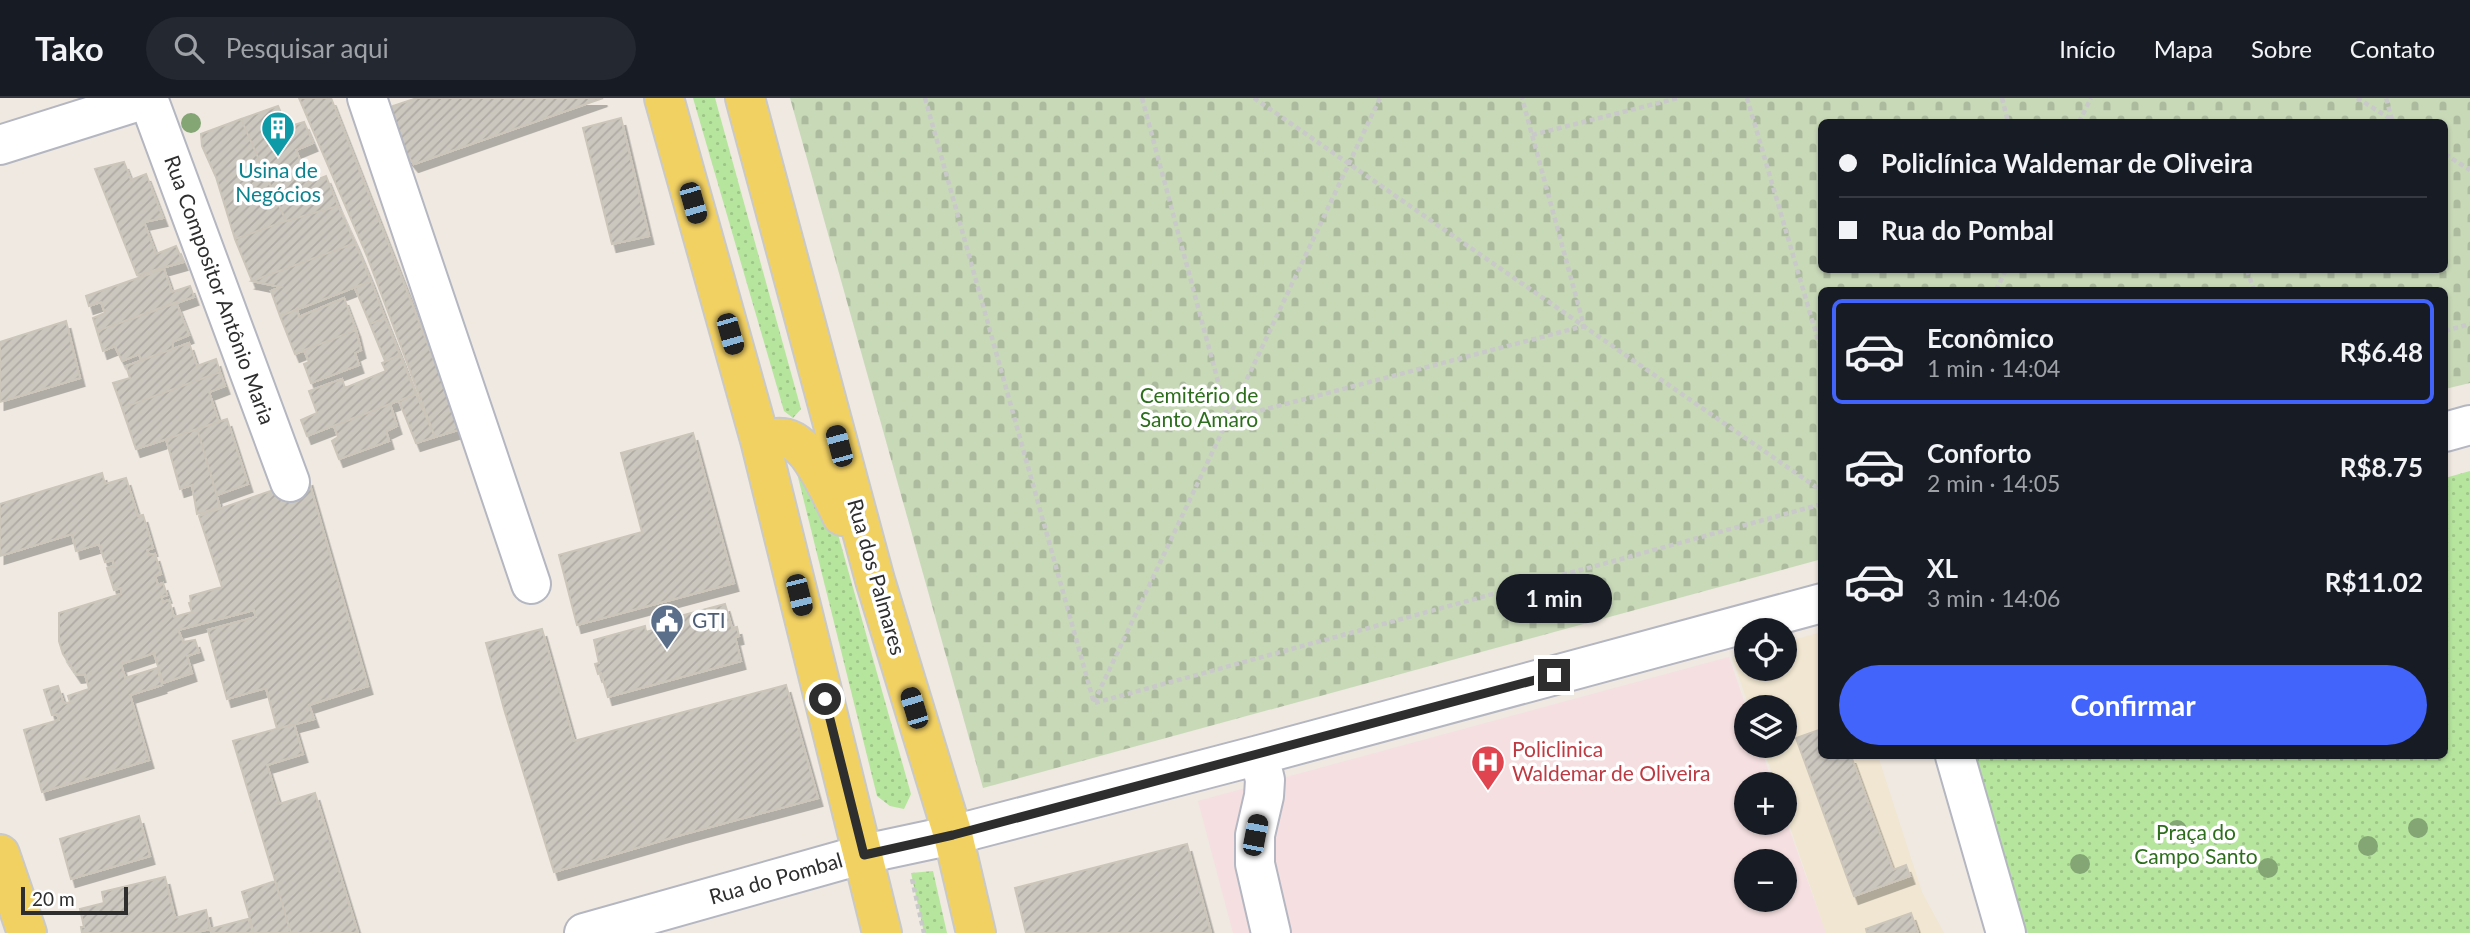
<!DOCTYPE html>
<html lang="pt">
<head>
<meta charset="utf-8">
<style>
  body { margin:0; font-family:Lato,sans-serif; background:#242831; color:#f1f3f6; height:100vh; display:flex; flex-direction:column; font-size:26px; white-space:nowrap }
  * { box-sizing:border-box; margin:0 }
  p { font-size:23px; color:#9ea1a6 }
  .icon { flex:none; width:38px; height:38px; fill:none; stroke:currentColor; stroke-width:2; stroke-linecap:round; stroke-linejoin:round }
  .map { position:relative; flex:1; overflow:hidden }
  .details { position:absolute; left:1818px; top:189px; width:630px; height:472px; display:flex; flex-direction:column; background:#171b24; border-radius:10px; box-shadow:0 2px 5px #0004 }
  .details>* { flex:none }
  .hud { position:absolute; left:1818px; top:21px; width:630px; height:154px; border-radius:10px; box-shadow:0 2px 5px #0004; display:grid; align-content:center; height:154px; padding:0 21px; background:#171b24 }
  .buttons { position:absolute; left:1734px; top:520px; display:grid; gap:14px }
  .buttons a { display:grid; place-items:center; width:63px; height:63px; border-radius:50%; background:#171b24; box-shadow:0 2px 5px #0004; font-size:35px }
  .scale { position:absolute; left:21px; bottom:18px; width:107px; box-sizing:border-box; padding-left:7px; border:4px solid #2e2e2e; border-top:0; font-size:19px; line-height:24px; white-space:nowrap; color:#2e2e2e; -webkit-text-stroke:5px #fff; paint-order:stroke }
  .end { position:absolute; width:32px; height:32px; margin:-16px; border:9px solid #2e2e2e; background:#fff; box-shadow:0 0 0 4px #fff }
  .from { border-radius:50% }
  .bubble { position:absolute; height:49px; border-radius:24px; background:#171b24; box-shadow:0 2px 5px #0004; font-size:23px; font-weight:700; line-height:49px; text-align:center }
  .car { position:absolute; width:21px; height:42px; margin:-21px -10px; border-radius:9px; box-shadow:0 0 5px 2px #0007; background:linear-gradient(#222 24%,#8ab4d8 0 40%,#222 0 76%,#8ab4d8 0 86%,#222 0) }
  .hud b { display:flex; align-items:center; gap:24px; height:66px; font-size:26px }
  .hud b+b { border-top:2px solid #363941 }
  .hud i { width:18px; height:18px; background:#f1f3f6 }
  ul { padding:12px 0 0; list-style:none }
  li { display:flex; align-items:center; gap:21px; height:105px; margin:0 14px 10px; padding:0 7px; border:4px solid transparent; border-radius:10px }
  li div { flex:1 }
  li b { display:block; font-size:26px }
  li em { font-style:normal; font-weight:700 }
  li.selected { border-color:#4264fb }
  li>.icon { width:63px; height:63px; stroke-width:1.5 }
  .primary-button { display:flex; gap:14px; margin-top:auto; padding:14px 21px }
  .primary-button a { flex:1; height:80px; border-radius:42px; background:#4264fb; color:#fff; font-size:28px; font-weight:700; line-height:80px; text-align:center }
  header { display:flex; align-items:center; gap:42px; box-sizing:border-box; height:98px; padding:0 35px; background:#171b24; border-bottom:2px solid #363941 }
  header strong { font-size:33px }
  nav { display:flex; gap:38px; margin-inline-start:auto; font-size:24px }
  .search { width:490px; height:63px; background:#242831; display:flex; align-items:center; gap:18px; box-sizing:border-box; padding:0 24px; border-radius:38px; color:#9ea1a6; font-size:26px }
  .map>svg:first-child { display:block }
  .education { fill:#f0e6d1 }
  .medical { fill:#f5dfe0; fill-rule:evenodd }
  .grass { fill:url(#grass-dots) }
  .cemetery { fill:url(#cemetery-stones); fill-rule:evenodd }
  .building { fill:url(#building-hatch); stroke:#cbc5ba; stroke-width:2; filter:url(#shadow) }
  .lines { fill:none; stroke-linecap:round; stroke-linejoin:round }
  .minor-casing { stroke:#b4b7c1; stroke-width:42 }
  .major-casing { stroke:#c9c9c9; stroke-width:42 }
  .path { stroke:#c9c9c9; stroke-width:4.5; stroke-dasharray:5 3.5; stroke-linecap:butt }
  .minor { stroke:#fff; stroke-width:38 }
  .major { stroke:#f2d163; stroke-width:38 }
  .tree { fill:#84a574 }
  .route { stroke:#2e2e2e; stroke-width:9 }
  .labels { text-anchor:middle; stroke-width:7; stroke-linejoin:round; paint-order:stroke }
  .culture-label { font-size:21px; fill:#0d838f; stroke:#fff }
  .street-label { font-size:21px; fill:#2e2e2e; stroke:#fff }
  .park-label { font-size:21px; fill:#2c6e1b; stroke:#fff }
  .service-label { font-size:21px; fill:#4e5e75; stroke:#fff; text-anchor:start }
  .health-label { font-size:21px; fill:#be3a42; stroke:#fff; text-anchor:start }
</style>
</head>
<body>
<header>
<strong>Tako</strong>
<div class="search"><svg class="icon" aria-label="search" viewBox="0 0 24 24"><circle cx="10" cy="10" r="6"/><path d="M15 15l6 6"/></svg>Pesquisar aqui</div>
<nav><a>Início</a><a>Mapa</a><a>Sobre</a><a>Contato</a></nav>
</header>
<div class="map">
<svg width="2470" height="835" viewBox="0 0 2470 835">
  <defs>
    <pattern id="grass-dots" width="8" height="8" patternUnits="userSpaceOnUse" patternTransform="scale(1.75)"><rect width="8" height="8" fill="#b6e59e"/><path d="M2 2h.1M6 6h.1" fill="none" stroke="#9dc588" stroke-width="1.8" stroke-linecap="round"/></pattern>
    <pattern id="cemetery-stones" width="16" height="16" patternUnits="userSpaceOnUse" patternTransform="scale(1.75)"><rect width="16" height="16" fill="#c8d9b8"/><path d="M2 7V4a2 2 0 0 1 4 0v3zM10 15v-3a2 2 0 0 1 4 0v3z" fill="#acbb9e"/></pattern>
    <pattern id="building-hatch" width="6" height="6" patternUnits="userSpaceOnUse" patternTransform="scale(1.75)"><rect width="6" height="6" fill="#cbc7bf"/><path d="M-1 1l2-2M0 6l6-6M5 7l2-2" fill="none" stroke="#afaba4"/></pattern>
    <filter id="shadow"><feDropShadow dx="4.5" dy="8" stdDeviation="0" flood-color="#0004"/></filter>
  </defs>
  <rect width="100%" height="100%" fill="#efe9e1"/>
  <!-- education -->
  <path class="education" d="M1822 534V658H1878L1922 794 1944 835H1826L1785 714V686H1776L1762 648H1785V609H1749L1732 559 1746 555V570H1785V544Z"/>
  <!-- medical -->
  <path class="medical" d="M1729 559 1746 609V648H1760L1773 686H1746V724H1785V719L1826 835H1233L1198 703ZM1746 763H1785V802H1746Z"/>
  <!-- grass -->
  <path class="grass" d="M693 0H715L801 311 793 320 784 313Z
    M816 358 911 696 904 711 890 708 877 698 794 363Z
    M2470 373V835H2026L1976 658H2445V380Z
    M933 773 947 835H924L911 775Z"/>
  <!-- cemetery -->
  <path class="cemetery" d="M790 0H2470V285L2445 291V192H1822V461L983 690ZM1822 24H2445V172H1822Z"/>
  <!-- building -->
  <path class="building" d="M299 0H331L461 331 435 339 367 158Z
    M417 0H603L414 66 403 53 391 22 393 8Z
    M278 8 287 29 304 24 313 45 296 52 309 85 326 78 338 108 286 123 241 21Z
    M621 20 649 138 612 146 583 30Z
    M241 21 286 123 235 141 216 79 202 48 201 36Z
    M124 64 131 82 146 76 163 120 144 124 156 156 176 148 183 164 137 177 95 71Z
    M338 108 355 145 252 183 235 141 286 123Z
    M355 145 371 183 283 217 280 218 271 193 281 189 252 183Z
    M164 171 172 194 190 188 194 199 97 233 93 220 105 215 101 204 89 208 86 198Z
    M371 183 385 220 370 226 355 190Z
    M344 200 356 232 295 256 280 218 297 211 299 219Z
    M176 204 189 237 172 244 173 251 141 262 139 256 122 263 115 248 103 253 97 233Z
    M385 220 400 257 385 263 370 226Z
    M66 223 80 280 0 304V244Z
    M356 232 361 252 355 255 359 267 311 285 304 266 309 264 304 252Z
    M189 245 197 268 216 261 220 274 122 310 113 285 130 280 126 268Z
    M400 257 416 296 307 338 301 322 317 315 309 293 342 281 345 290 386 273 382 265Z
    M220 274 225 288 209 294 219 324 136 351 122 310Z
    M416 296 435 339 416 345 399 303Z
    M390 306 397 328 386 333 389 343 339 361 332 343 338 339 334 328Z
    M227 321 248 386 217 397 197 331Z
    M197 331 220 409 197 416 192 387 180 391 166 341Z
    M693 335 734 485 577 527 559 457 642 434 621 355Z
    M102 375 105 386 126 380 138 418 143 417 153 450 147 452 149 457 155 456 161 476 155 478 158 487 163 485 167 497 161 499 163 504 169 502 174 519 192 514 189 505 191 504 190 498 222 489 199 418 308 380 368 588 309 607 314 621 277 631 266 590 227 601 208 532 256 519 254 512 178 532 183 544 195 542 199 554 187 558 192 575 163 585 154 555 121 566 125 580 157 570 162 587 130 597 149 662 42 694 24 632 59 622 57 616 52 617 44 592 58 588 64 606 70 604 68 598 89 591 85 576 77 577 63 556 59 543V515L121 496V490L114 492 107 470 114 468 113 462 105 464 99 446 76 453 72 436 0 458V406Z
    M725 506 732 530 737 529 739 538 735 539 741 563 608 599 601 575 598 576 595 566 599 565 594 542 645 528 646 534 660 530 658 524Z
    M542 531 574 643 786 587 818 700 681 737 554 774 504 611 486 545Z
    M294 626 303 656 267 667 279 706 315 695 358 835H291L233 643Z
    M1822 631V658H1851L1893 772 1906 767 1910 778 1854 798 1796 640Z
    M139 718 150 758 71 781 60 741Z
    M1187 746 1211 835H1026L1015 790Z
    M165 779 175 820 206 812 210 831 193 835H82L81 829H84L80 811 104 805 102 794Z
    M275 783 291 835H254L242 794Z
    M1911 815 1918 835H1867L1866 831Z
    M248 821 253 835H212L210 831Z"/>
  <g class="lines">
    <!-- minor casing -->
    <g class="minor-casing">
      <path id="minor" d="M148 0 290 384
        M367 0 531 486
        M0 47 149 0
        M2445 334 2470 327
        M1259 657 1265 682 1264 698 1255 737V766L1271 835
        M1955 658 2006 835
        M584 835 864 756 953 737 1259 657 1822 505"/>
    </g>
    <!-- major casing -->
    <g class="major-casing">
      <path id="major" d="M664 0 760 342 882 835
        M745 0 875 482 953 737 976 835
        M760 342C767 341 776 339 783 340 809 342 831 396 842 418
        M0 756 27 835"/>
    </g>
    <!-- path -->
    <path class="path" d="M925 0 1094 605 1822 406
      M1142 0 1228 321 1584 228 1522 0
      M1254 0 1822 393
      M1747 0 1822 256
      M2002 0 2008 24
      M2357 0 2396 24
      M2079 24 2091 0
      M2384 24 2392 22 2386 0
      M1532 37 1678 0
      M2445 56 2470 72
      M2247 172 2254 192
      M1996 192 2006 172
      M2445 233 2470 226
      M1094 604 1380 0
      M912 781 924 835"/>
    <!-- minor -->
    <use href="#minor" class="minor"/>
    <!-- major -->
    <use href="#major" class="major"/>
  </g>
  <!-- trees -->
  <g class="tree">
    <circle cx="191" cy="25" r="10"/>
    <circle cx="2418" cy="730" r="10"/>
    <circle cx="2177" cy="732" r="10"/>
    <circle cx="2368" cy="748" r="10"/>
    <circle cx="2080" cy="766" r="10"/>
    <circle cx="2268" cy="770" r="10"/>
  </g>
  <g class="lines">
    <!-- route -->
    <path class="route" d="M825 601 864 757 953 737 1554 577"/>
  </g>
  <!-- icons -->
  <defs>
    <g id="building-pin" transform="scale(1.75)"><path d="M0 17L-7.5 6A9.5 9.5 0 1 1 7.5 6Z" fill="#0f9aa8" stroke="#fff"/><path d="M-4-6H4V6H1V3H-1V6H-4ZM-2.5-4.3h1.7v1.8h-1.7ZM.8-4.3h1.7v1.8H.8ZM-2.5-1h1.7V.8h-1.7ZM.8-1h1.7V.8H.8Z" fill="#fff"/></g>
    <g id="civic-pin" transform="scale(1.75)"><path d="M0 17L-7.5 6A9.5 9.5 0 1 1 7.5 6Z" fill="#5c6f8a" stroke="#fff"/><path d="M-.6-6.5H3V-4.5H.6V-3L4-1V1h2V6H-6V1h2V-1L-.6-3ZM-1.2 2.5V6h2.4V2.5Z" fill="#fff"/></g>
    <g id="hospital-pin" transform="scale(1.75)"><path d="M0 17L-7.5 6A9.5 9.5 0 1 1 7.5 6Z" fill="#e0444e" stroke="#fff"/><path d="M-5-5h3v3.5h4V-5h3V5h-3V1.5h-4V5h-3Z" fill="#fff"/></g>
  </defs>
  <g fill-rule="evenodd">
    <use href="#building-pin" x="278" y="30"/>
    <use href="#civic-pin" x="667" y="523"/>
    <use href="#hospital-pin" x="1488" y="664"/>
  </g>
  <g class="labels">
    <!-- culture labels -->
    <g class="culture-label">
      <text x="278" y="80">Usina de<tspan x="278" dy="24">Negócios</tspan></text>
    </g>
    <!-- street labels -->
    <g class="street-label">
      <text transform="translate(219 192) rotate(70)" y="7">Rua Compositor Antônio Maria</text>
      <text transform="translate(876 479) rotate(74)" y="7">Rua dos Palmares</text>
      <text transform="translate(776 781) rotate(-16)" y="7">Rua do Pombal</text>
    </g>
    <!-- park labels -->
    <g class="park-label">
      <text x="1199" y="305">Cemitério de<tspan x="1199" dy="24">Santo Amaro</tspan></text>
      <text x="2196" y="742">Praça do<tspan x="2196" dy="24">Campo Santo</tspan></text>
    </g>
    <!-- service labels -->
    <g class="service-label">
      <text x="692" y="530">GTI</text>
    </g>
    <!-- health labels -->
    <g class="health-label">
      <text x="1512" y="659">Policlinica<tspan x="1512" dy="24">Waldemar de Oliveira</tspan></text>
    </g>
  </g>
</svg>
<div class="buttons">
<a><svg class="icon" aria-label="locate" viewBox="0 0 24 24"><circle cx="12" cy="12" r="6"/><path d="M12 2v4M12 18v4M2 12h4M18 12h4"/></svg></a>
<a><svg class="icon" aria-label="layers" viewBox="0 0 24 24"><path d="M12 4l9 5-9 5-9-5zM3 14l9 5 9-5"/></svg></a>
<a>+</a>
<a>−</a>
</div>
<div class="scale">20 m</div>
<i class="end from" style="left:825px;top:601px"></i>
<i class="end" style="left:1554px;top:577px"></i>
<div class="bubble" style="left:1496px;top:476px;width:116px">1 min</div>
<i class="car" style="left:693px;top:105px;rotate:164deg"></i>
<i class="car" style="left:730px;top:236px;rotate:164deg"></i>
<i class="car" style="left:839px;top:348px;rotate:345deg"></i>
<i class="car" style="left:799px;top:497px;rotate:166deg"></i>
<i class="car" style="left:914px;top:610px;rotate:343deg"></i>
<i class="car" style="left:1255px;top:737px;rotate:11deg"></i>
<div class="hud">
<b><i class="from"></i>Policlínica Waldemar de Oliveira</b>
<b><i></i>Rua do Pombal</b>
</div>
<section class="details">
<ul>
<li class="selected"><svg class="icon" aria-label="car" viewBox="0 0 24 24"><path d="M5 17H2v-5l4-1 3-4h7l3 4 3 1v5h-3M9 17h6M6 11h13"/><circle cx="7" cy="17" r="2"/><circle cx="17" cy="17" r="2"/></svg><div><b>Econômico</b><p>1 min · 14:04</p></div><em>R$6.48</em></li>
<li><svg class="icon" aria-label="car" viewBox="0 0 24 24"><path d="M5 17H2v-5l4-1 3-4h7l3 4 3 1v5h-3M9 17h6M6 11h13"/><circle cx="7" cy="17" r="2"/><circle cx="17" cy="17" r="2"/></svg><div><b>Conforto</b><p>2 min · 14:05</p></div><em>R$8.75</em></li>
<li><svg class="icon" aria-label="car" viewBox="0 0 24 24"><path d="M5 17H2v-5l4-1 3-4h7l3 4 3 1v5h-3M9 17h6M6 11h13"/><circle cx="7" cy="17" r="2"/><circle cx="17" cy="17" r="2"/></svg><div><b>XL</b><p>3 min · 14:06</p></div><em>R$11.02</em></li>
</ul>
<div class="primary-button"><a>Confirmar</a></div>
</section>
</div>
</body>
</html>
